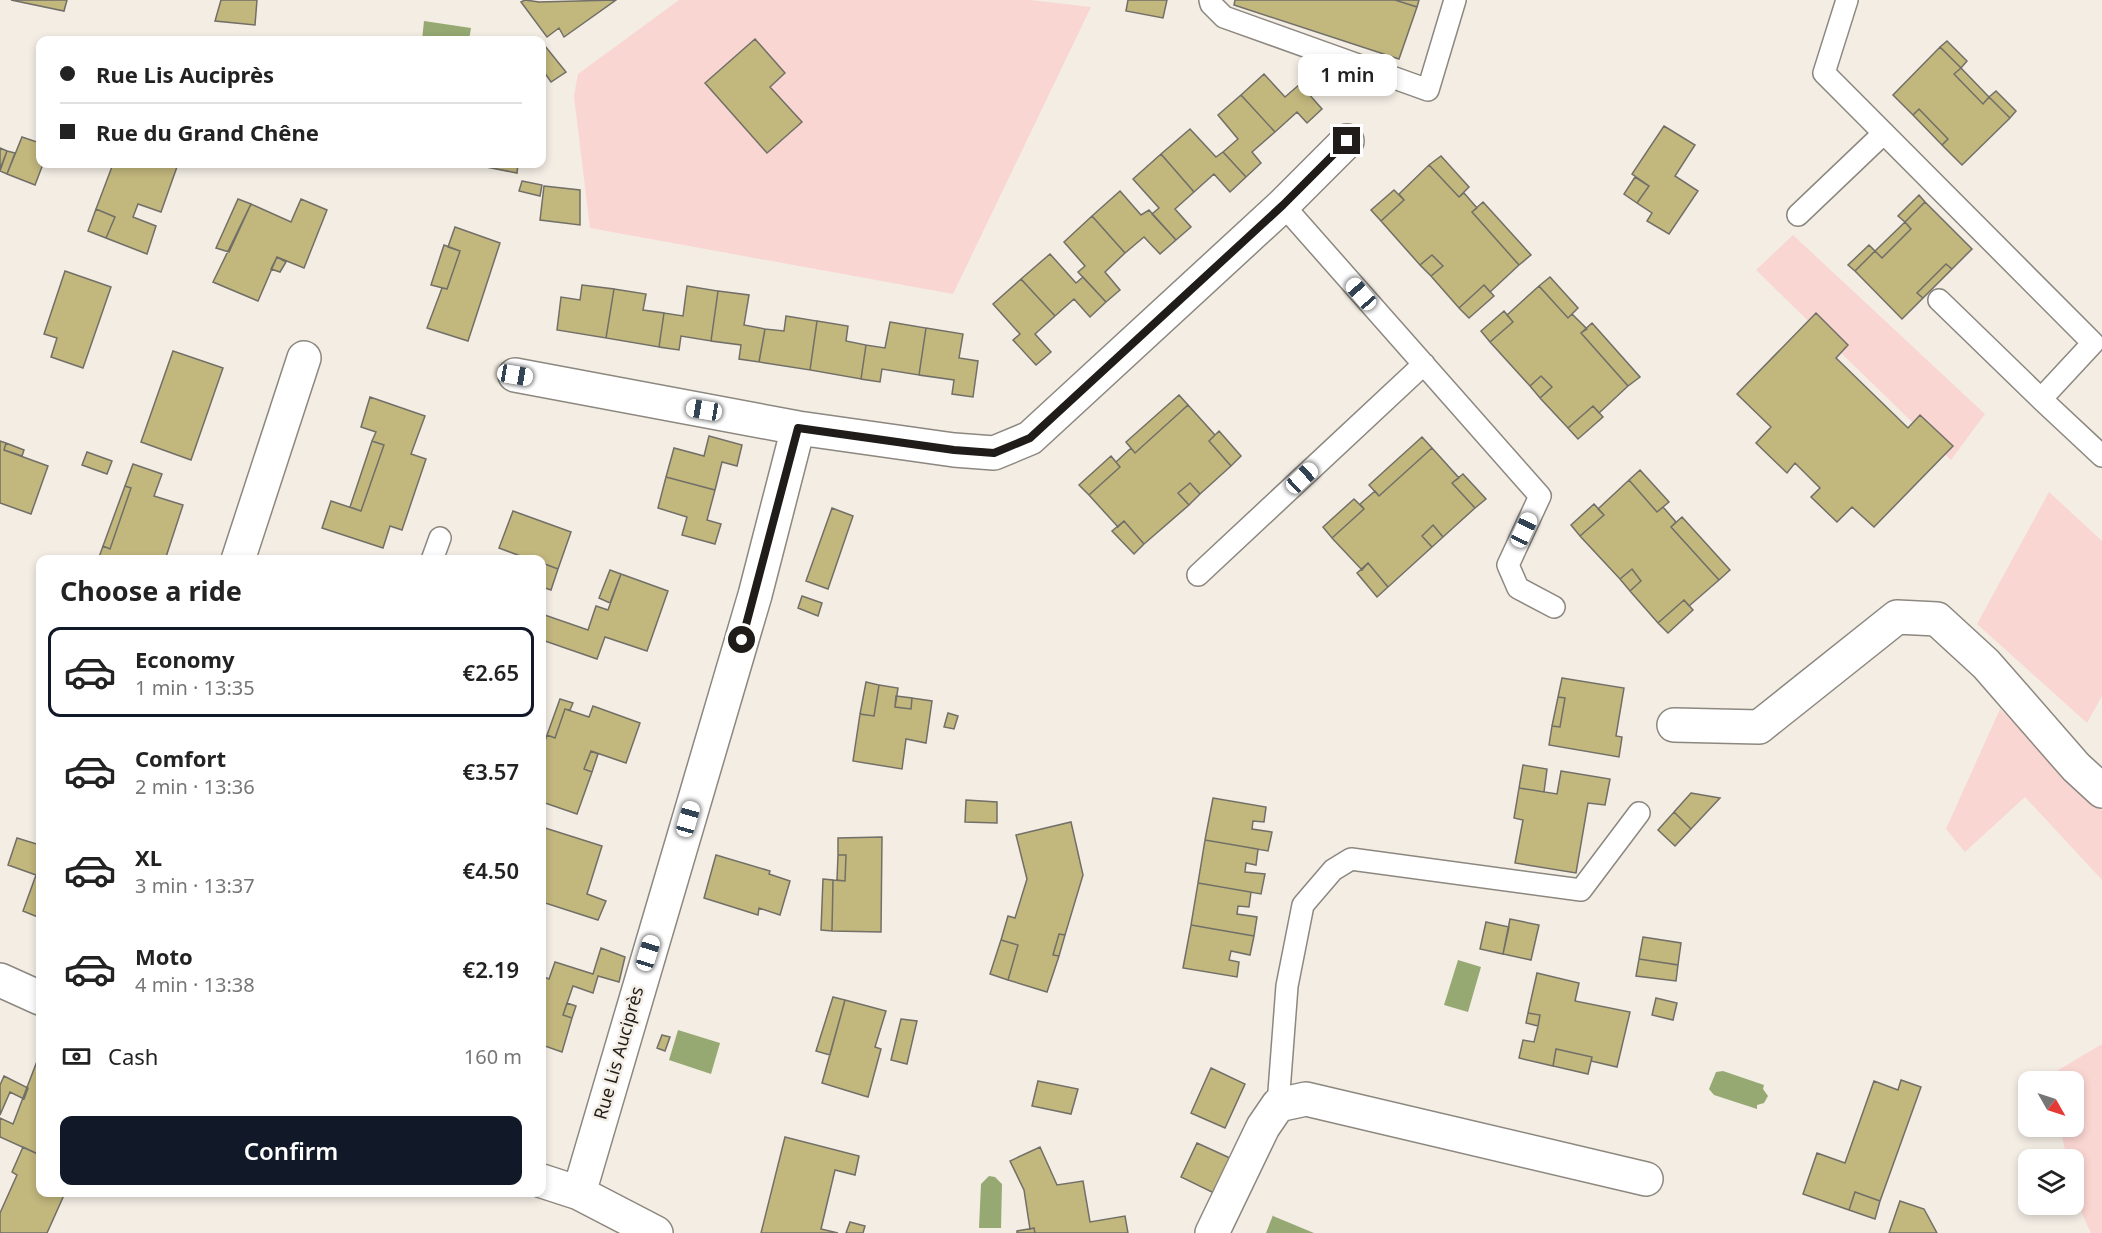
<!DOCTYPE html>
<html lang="en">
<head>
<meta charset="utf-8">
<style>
  body { margin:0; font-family:"Noto Sans",sans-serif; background:#f6f6f6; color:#222; height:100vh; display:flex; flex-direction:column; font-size:22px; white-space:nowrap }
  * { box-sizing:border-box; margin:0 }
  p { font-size:20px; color:#767676 }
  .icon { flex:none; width:33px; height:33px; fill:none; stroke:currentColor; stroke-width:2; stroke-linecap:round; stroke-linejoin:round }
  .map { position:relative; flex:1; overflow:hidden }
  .sheet { position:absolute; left:36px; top:555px; width:510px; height:642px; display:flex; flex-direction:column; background:#fff; border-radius:12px; box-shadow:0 3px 9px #0003 }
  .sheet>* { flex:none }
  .top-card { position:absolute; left:36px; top:36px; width:510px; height:132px; border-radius:12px; box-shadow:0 3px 9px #0003; display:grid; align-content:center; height:132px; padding:0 24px; background:#fff }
  .needle { width:39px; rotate:129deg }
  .controls { position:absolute; left:2018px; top:1071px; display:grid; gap:12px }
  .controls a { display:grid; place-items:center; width:66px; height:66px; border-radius:12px; background:#fff; box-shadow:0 3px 9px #0003; font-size:30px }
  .end { position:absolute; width:27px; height:27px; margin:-14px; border:8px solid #1f1c1a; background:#fff; box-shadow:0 0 0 3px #fff }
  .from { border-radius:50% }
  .bubble { position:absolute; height:42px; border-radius:12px; background:#fff; box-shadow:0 3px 9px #0003; font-size:20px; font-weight:600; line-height:42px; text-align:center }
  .car { position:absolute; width:18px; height:36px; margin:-18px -9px; border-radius:8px; box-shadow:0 0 4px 2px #0007; background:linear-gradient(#fff 24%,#345 0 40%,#fff 0 76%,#345 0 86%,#fff 0) }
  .top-card b { display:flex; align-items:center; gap:21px; height:57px; font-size:22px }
  .top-card b+b { border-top:2px solid #e0e0e0 }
  .top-card i { width:15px; height:15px; background:#222 }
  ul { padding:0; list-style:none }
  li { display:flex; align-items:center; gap:18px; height:90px; margin:0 12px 9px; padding:0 12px; border:3px solid transparent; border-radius:12px }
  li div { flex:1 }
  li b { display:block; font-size:22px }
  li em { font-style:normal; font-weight:600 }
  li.selected { border-color:#111827 }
  li>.icon { width:54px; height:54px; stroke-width:1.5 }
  h2 { padding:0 24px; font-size:27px; line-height:72px }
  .pay { display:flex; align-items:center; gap:15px; height:66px; padding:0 24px; font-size:22px }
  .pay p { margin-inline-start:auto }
  .button { display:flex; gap:12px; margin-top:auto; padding:12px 24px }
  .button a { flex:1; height:69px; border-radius:12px; background:#111827; color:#fff; font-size:24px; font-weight:600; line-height:69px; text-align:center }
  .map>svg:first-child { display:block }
  .green { fill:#fad6d2 }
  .water { fill:#96a973 }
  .building { fill:#c2b77d; stroke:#716f67; stroke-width:1.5 }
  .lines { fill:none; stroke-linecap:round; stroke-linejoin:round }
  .lane-casing { stroke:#8c877f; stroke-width:24 }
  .street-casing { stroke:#8c877f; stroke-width:36 }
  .lane { stroke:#fff; stroke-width:21 }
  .street { stroke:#fff; stroke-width:33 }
  .route { stroke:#1f1c1a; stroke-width:8 }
  .labels { text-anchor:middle; stroke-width:5; stroke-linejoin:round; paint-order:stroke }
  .street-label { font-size:18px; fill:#1f1c1a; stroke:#f3ede4 }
</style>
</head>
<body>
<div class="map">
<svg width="2102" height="1233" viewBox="0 0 2102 1233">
  <rect width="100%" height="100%" fill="#f3ede4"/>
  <!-- green -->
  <path class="green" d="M679 0H1030L1091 7 953 294 590 228 574 96 578 74Z
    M1793 235 1985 414 1951 460 1756 270Z
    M2049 492 2102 541V696L2087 723 1977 624Z
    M2000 709 2102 811V880L2025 797 1965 852 1946 829Z
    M2102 1044V1233H2091C2078 1208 2073 1188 2073 1160L2067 1159 2060 1127 2073 1126V1082L2040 1081Z"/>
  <!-- water -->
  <path class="water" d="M424 21 471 28 469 40H422Z
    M1458 960 1481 967 1468 1012 1444 1005Z
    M678 1030 720 1043 711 1074 669 1060Z
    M1723 1071 1764 1085 1763 1089 1768 1096 1764 1103 1757 1105V1109L1714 1095 1709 1089 1716 1072Z
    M989 1176 995 1177 1002 1184 1001 1228H979L981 1184Z
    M1273 1215V1216L1314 1233H1266Z"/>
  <!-- building -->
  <path class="building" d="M11 0H67L64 11Z
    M221 0H257L255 25 215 21Z
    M525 0 539 2 616 0 564 37 559 28 547 37 521 2Z
    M1128 0H1167L1163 18 1126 11Z
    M1235 0H1395L1417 7 1399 59 1234 5Z
    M1395 0H1419L1417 7Z
    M755 39 785 73 770 87 802 122 767 153 705 83Z
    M1947 41 1967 61 1961 68 1940 47Z
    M545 46 566 72 551 82 542 69V49Z
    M1940 47 1961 68 1954 74 1983 104 1989 97 2010 118 1962 165 1942 145 1948 139 1919 109 1913 115 1893 95Z
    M1961 68 1989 97 1983 104 1954 74Z
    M1264 74 1285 97 1300 84 1322 109 1307 123 1297 112 1275 132 1241 95Z
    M1996 91 2016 111 2010 118 1989 97Z
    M1241 95 1275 132 1252 152 1261 163 1246 177 1223 152 1238 139 1218 115Z
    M1919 109 1948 139 1942 145 1913 115Z
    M1664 126 1695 145 1675 176 1698 191 1669 234 1647 221 1652 213 1637 203 1649 186 1632 174Z
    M1190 129 1216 157 1223 152 1246 177 1230 192 1214 174 1194 192 1161 154Z
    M22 137 40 143V164H43L35 185 7 174Z
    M0 148 7 151 0 169Z
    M7 151 15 153 7 174 0 171Z
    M1161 154 1194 192 1175 209 1191 227 1176 240 1152 214 1159 208 1133 179Z
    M1441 156 1469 187 1459 197 1429 165Z
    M113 164H178L161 212 138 204 133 217 156 226 147 254 106 238 115 217 96 209Z
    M471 164H518L517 173Z
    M1429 165 1459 197 1464 193 1477 208 1472 212 1519 265 1490 292 1484 285 1459 308 1431 276 1443 266 1432 255 1420 265 1381 221 1404 200 1399 194Z
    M1635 177 1649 186 1637 203 1624 194Z
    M522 181 542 185 540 196 519 191Z
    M544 186 580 190V225L540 220Z
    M1394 190 1404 200 1381 221 1371 210Z
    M1120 191 1141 215 1149 210 1176 240 1160 254 1144 237 1125 253 1092 216Z
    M1919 195 1925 202 1905 222 1898 216Z
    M238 199 251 204 229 252 216 248Z
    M301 199 327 210 304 268 277 257 258 301 213 282 251 204 291 222Z
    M1483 202 1531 255 1519 265 1472 212Z
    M1925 202 1972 249 1952 269 1946 264 1917 293 1923 298 1902 319 1855 271 1875 251 1882 258 1911 229 1905 222Z
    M96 209 115 217 106 238 88 231Z
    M1092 216 1125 253 1105 272 1120 290 1106 302 1078 272 1085 266 1064 242Z
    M1905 222 1911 229 1882 258 1875 251Z
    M455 227 500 243 468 341 427 328 442 288 447 289 460 251 448 247Z
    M444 245 460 251 447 289 431 285Z
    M1869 245 1875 251 1855 271 1848 265Z
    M1050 254 1076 283 1083 277 1106 302 1090 317 1074 299 1055 316 1021 279Z
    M1432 255 1443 266 1431 276 1420 265Z
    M277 257 286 262 280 272 271 269Z
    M1946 264 1952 269 1923 298 1917 293Z
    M65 271 111 287 83 368 51 357 57 338 44 334Z
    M1550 277 1578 308 1568 318 1539 286Z
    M1021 279 1055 316 1035 334 1051 352 1036 365 1013 340 1020 334 993 304Z
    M582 285 614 289 606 338 557 330 561 297 580 300Z
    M1484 285 1494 296 1469 318 1459 308Z
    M687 286 718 291 711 341 681 336 679 350 659 347 664 313 683 316Z
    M1539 286 1568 318 1572 314 1587 329 1581 333 1628 386 1599 413 1593 406 1568 428 1540 398 1552 387 1541 376 1530 386 1490 342 1513 322 1507 315Z
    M614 289 646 294 643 310 664 313 659 347 606 338Z
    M718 291 749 295 744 325 765 329 759 362 739 359 741 345 711 341Z
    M1504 311 1513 322 1490 342 1481 331Z
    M1816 313 1848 345 1836 358 1908 428 1920 415 1953 446 1874 527 1852 507 1837 522 1811 497 1820 488 1795 463 1787 473 1756 443 1771 427 1737 394Z
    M786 316 817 321 810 370 759 362 765 329 784 331Z
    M817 321 848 326 846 341 866 345 861 379 810 370Z
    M890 322 926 328 919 375 882 369 880 382 861 379 866 345 885 348Z
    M1592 323 1640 377 1628 386 1581 333Z
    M926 328 963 334 959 358 978 361 973 397 952 394 954 380 919 375Z
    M173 351 223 368 191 460 141 442Z
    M1541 376 1552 387 1540 398 1530 386Z
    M1179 395 1188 405 1135 453 1126 442Z
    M370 397 425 416 411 454 426 459 402 530 390 526 383 548 322 528 331 501 361 511 384 445 372 441 376 432 361 427Z
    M1188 405 1215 435 1209 441 1231 466 1200 494 1190 483 1178 493 1189 505 1144 544 1124 521 1118 527 1089 495 1120 467 1116 462 1131 448 1135 453Z
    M1593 406 1603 417 1578 439 1568 428Z
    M1219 431 1241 456 1231 466 1209 441Z
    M709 436 742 445 737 466 722 462 715 490 666 477 674 448 704 456Z
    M1422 437 1432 448 1379 496 1369 485Z
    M0 441 6 443 4 450 48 466 31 514 0 503Z
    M372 441 384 445 361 511 350 507Z
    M6 443 24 450 22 456 4 450Z
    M1432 448 1459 478 1452 483 1475 508 1443 537 1433 525 1422 536 1432 547 1388 587 1368 563 1362 570 1332 538 1364 509 1360 504 1375 491 1379 496Z
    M87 452 112 461 107 474 82 465Z
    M1111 456 1120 467 1089 495 1079 485Z
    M133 464 162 474 154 496 183 505 165 560H98L103 546 110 549 131 488 125 486Z
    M1640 470 1669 502 1657 512 1629 480Z
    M1463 474 1486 499 1475 508 1452 483Z
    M666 477 715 490 707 520 721 524 715 544 682 535 687 517 658 508Z
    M1629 480 1657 512 1663 507 1676 522 1671 527 1719 580 1689 606 1684 600 1658 623 1630 591 1641 581 1632 569 1620 579 1580 536 1604 515 1598 509Z
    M1190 483 1200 494 1189 505 1178 493Z
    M125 486 131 488 110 549 103 546Z
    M1354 499 1364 509 1332 538 1323 527Z
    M1594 504 1604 515 1580 536 1571 525Z
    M832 508 853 516 828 589 806 581Z
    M513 511 571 532 558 569 542 563V560H531L499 548Z
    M1682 517 1730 570 1719 580 1671 527Z
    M1124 521 1144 544 1134 554 1112 531Z
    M1433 525 1443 537 1432 547 1422 536Z
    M542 563 558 569 551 590 542 587Z
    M1368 563 1388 587 1377 597 1357 573Z
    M1632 569 1641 581 1630 591 1620 579Z
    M610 570 621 574 610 603 599 598Z
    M621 574 668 591 647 651 605 637 597 659 542 640V614L588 630 596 606 608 610Z
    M802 596 822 603 818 616 798 608Z
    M1684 600 1693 610 1668 633 1658 623Z
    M1562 678 1624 688 1616 736 1622 737 1619 757 1549 745 1552 726 1560 727 1565 698 1558 697Z
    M866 682 879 685 874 716 860 714Z
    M879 685 898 688 895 707 911 709 912 698 932 701 926 743 906 739 902 769 853 761 860 714 874 716Z
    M896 696 912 698 911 709 895 707Z
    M1558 697 1565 698 1560 727 1552 726Z
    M560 699 573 703 570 710 565 709 555 738 547 735Z
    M593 706 640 723 626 763 591 751 584 769 592 772 577 814 542 802V750L547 735 555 738 565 709 589 717Z
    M948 713 958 716 954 729 944 727Z
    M591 751 598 754 592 772 584 769Z
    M1523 765 1547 769 1544 792 1519 788Z
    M1561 771 1610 779 1605 805 1588 803 1576 873 1515 863 1523 820 1514 818 1519 788 1557 794Z
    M1691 793 1720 798 1691 829 1674 812Z
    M1213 798 1266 807 1264 822 1253 821 1252 829 1272 832 1268 851 1205 840Z
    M966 800 997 802V823L965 822Z
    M1674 812 1691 829 1675 846 1658 830Z
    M1071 822 1083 875 1065 935 1059 934 1053 955 1059 956 1047 992 1008 980 1018 945 1001 940 1008 916 1015 918 1027 879 1016 835Z
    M542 827 602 846 587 894 606 901 598 920 542 902Z
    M882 837 881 932 832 931 833 880 845 881 846 855H838V838Z
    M17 838 40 845V918L23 911 36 875 8 865Z
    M1205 840 1258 849 1256 865 1246 863 1245 872 1265 874 1261 894 1198 883Z
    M716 855 770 871 769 874 790 881 780 915 759 908 758 915 704 898Z
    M838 855H846L845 881 837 880Z
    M823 879 833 880 832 931 821 930Z
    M1198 883 1251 892 1249 907 1238 906 1237 914 1257 917 1254 936 1191 925Z
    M1510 919 1539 925 1531 960 1503 954Z
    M1486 922 1509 927 1503 954 1480 949Z
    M1191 925 1254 936 1250 955 1231 951 1229 960 1239 962 1237 977 1183 968Z
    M1059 934 1065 935 1059 956 1053 955Z
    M1643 937 1681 943 1678 965 1639 959Z
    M1001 940 1018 945 1008 980 990 974Z
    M601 948 625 957 619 982 598 976 593 993 573 986 563 1015 572 1018 562 1052 542 1045V976L549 979 555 962 593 974Z
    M1639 959 1678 965 1676 981 1636 976Z
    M1537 973 1579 983 1575 1001 1630 1012 1617 1067 1591 1061 1592 1057 1556 1049 1553 1066 1519 1058 1523 1040 1534 1042 1538 1026 1540 1015 1528 1013Z
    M833 997 845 1000 830 1055 816 1051Z
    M1656 998 1677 1003 1673 1020 1652 1015Z
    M845 1000 886 1011 875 1047 881 1049 868 1097 822 1083Z
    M567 1003 576 1006 572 1018 563 1015Z
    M1528 1013 1540 1015 1538 1026 1526 1023Z
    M901 1019 917 1021 907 1064 891 1060Z
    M662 1035 670 1037 665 1051 657 1048Z
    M1556 1049 1592 1057 1588 1074 1553 1066Z
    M39 1056H40V1155L0 1137V1118L13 1124Z
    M1211 1068 1245 1084 1225 1128 1191 1113Z
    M4 1076 28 1088 24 1099 10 1092 0 1115V1085Z
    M1901 1080 1921 1087 1880 1201 1855 1192 1849 1210 1803 1194 1817 1153 1845 1163 1874 1081 1898 1090Z
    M1038 1081 1078 1089 1071 1114 1032 1106Z
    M785 1137 859 1156 855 1175 835 1170 821 1229 838 1233H761Z
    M1197 1143 1232 1159 1218 1195 1181 1177Z
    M23 1147 40 1155V1192L64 1195 47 1233H0V1213L17 1175 12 1172Z
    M1040 1147 1057 1185 1083 1181 1090 1222 1125 1216 1128 1233H1035L1034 1228 1030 1229 1024 1190 1010 1161Z
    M1855 1192 1880 1201 1875 1219 1849 1210Z
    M1900 1201 1924 1209 1937 1233H1889Z
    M850 1222 865 1226 863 1233H846Z
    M1034 1228 1035 1233H1017V1231Z"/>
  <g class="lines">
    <!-- lane casing -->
    <g class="lane-casing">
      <path id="lane" d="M1210 0 1211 4 1224 17 1428 90 1455 0
        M1847 0 1824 73 2093 343 2041 399 2102 456
        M1283 205 1540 496 1508 565 1518 588 1554 607
        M1798 215 1884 133
        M1939 300 2041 399
        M432 560 440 538
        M1198 575 1424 364
        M1278 1105 1287 986 1303 905 1333 870 1351 859 1581 890 1639 813"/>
    </g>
    <!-- street casing -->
    <g class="street-casing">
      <path id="street" d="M515 375 798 428 954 450 994 453 1030 438 1283 205 1347 141
        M238 560 304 358
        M1674 725 1759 727 1897 617 1937 619 1986 664 2076 767 2102 791
        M0 980 40 998
        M542 1181 579 1193 656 1233
        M579 1193 755 595 798 428
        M1212 1233 1263 1127 1278 1105 1306 1099 1646 1179"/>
    </g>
    <!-- lane -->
    <use href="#lane" class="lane"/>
    <!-- street -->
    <use href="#street" class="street"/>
  </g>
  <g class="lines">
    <!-- route -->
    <path class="route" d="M742 640 798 428 954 450 994 453 1030 438 1283 205 1347 141"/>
  </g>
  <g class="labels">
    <!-- street labels -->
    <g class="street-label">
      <text transform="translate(619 1053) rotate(-74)" y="6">Rue Lis Auciprès</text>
    </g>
  </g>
</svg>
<div class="controls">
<a><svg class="needle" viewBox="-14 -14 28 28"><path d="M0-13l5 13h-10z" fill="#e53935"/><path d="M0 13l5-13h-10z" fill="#767676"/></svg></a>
<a><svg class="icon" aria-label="layers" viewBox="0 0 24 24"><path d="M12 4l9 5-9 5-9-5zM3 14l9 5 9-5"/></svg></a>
</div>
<i class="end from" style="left:742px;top:640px"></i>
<i class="end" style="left:1347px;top:141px"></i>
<div class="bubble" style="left:1298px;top:54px;width:99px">1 min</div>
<i class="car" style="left:1361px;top:294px;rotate:319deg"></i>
<i class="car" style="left:515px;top:375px;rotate:100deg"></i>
<i class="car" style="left:704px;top:410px;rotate:280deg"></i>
<i class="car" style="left:1302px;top:478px;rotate:47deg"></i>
<i class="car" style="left:1524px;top:530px;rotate:25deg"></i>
<i class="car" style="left:688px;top:819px;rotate:16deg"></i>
<i class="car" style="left:648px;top:953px;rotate:17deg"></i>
<div class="top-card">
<b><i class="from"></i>Rue Lis Auciprès</b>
<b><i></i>Rue du Grand Chêne</b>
</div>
<section class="sheet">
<h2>Choose a ride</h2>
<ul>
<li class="selected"><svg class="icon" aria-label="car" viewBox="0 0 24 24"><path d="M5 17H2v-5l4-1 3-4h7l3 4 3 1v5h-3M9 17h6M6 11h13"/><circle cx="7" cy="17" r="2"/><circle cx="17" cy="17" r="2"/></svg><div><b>Economy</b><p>1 min · 13:35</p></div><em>€2.65</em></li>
<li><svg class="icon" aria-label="car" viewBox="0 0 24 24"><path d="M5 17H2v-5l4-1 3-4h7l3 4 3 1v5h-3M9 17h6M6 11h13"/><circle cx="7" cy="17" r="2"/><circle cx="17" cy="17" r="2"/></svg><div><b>Comfort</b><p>2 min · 13:36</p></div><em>€3.57</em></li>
<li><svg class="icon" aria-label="car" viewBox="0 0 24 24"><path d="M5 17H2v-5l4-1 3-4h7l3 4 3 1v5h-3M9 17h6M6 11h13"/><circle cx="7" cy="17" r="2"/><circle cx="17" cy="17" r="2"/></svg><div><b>XL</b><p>3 min · 13:37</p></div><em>€4.50</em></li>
<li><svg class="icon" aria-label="car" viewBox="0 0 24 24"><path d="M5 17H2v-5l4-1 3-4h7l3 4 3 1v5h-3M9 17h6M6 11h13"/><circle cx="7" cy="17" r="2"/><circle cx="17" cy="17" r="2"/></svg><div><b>Moto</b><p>4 min · 13:38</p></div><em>€2.19</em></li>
</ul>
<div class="pay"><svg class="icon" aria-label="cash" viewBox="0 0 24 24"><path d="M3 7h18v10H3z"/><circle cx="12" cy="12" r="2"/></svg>Cash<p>160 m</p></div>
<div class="button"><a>Confirm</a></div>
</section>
</div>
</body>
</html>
